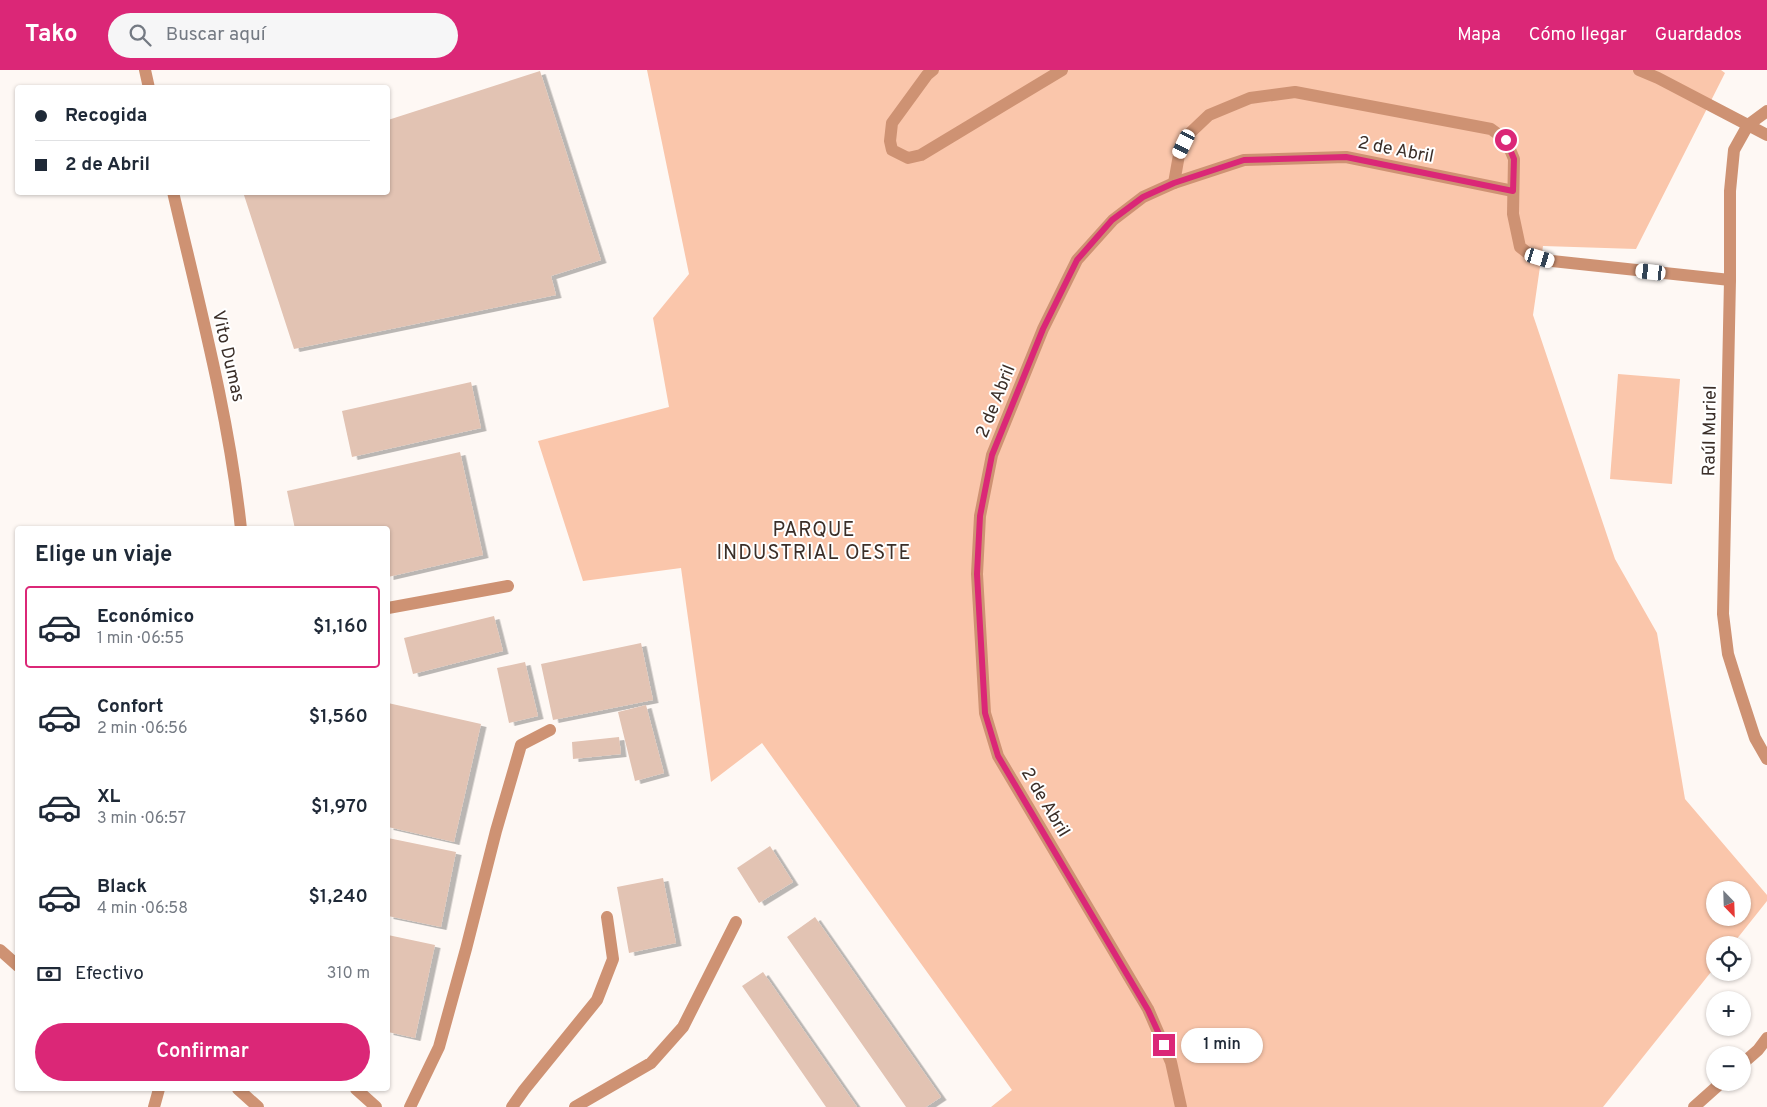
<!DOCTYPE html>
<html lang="es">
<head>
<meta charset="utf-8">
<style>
  body { margin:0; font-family:Overpass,sans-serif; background:#f6f6f7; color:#1f2937; height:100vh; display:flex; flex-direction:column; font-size:19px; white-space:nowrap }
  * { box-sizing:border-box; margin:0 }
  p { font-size:16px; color:#747a83 }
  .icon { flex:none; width:28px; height:28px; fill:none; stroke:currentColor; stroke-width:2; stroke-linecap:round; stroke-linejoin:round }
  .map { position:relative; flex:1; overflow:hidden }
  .panel { position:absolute; left:15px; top:456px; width:375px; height:565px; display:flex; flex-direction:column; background:#fff; border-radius:5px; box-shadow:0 1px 4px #0004 }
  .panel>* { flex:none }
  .guide { position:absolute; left:15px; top:15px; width:375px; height:110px; border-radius:5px; box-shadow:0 1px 4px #0004; display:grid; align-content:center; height:110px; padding:0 20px; background:#fff }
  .needle { width:32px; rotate:157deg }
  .buttons { position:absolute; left:1706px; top:811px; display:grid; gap:10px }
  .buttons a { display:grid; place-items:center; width:45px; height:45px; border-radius:50%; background:#fff; box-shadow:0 1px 4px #0004; font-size:25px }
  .end { position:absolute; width:22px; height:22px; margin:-11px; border:6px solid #db2777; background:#fff; box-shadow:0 0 0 2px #fff }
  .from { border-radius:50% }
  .bubble { position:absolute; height:35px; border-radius:18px; background:#fff; box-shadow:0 1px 4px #0004; font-size:16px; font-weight:600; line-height:35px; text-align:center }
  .car { position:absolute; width:15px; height:30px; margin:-15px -8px; border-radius:6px; box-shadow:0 0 4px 1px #0007; background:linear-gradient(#fff 24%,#345 0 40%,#fff 0 76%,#345 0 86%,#fff 0) }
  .guide b { display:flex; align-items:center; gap:18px; height:48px; font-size:19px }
  .guide b+b { border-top:1px solid #e0e1e3 }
  .guide i { width:12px; height:12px; background:#1f2937 }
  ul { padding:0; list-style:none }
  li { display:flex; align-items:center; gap:15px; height:82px; margin:0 10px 8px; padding:0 10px; border:2px solid transparent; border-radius:5px }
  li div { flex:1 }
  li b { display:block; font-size:19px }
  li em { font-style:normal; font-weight:600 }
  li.on { border-color:#db2777 }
  li>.icon { width:45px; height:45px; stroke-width:1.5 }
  h2 { padding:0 20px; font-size:22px; line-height:60px }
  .pay { display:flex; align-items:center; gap:12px; height:55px; padding:0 20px; font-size:19px }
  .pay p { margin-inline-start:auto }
  .button { display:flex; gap:10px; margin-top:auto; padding:10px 20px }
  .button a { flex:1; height:58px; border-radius:30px; background:#db2777; color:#fff; font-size:20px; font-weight:600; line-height:58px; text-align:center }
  header { display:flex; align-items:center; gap:30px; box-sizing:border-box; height:70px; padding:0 25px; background:#db2777; color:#fff }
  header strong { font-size:24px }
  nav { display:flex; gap:28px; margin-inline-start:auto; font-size:18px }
  .search { width:350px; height:45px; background:#f6f6f7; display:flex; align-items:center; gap:12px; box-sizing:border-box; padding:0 18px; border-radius:28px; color:#747a83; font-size:19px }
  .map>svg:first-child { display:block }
  .green { fill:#fac6ab; fill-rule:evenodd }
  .building { fill:#e2c3b3; filter:url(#shadow) }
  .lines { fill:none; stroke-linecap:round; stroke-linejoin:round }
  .lane { stroke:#ce9273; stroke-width:12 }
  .street { stroke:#ce9273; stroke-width:12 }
  .route { stroke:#db2777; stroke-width:6 }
  .labels { text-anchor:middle; stroke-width:4; stroke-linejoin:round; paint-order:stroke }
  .street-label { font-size:18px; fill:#3b2f29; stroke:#fff }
  .quarter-label { font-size:20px; letter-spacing:1px; fill:#3b2f29; stroke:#fff }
</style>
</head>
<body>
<header>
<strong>Tako</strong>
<div class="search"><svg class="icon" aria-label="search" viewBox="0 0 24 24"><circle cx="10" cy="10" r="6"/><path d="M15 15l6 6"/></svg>Buscar aquí</div>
<nav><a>Mapa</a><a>Cómo llegar</a><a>Guardados</a></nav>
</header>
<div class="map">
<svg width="1767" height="1037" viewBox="0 0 1767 1037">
  <defs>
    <filter id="shadow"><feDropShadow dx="5.5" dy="3" stdDeviation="0" flood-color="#0004"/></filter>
  </defs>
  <rect width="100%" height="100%" fill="#fef8f4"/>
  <!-- green -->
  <path class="green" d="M647 0H1721L1725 3 1636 179 1543 176 1533 245 1615 489 1657 563 1685 729 1767 825V831L1732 875H1715V897L1603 1037H991L1012 1020 762 673 711 712 681 498 583 511 538 371 669 337 653 248 689 204ZM1715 820H1742V848H1715Z
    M1618 304 1680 309 1672 414 1610 409Z"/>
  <!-- building -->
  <path class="building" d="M540 1 601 190 551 206 556 225 294 279 243 122H388V50Z
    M471 312 481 358 352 387 342 341Z
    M460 382 483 485 388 507V459H295L287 421Z
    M494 546 503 581 413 604 404 568Z
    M641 573 653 630 553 650 541 594Z
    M525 592 538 646 509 653 497 598Z
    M388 633 481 654 454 772 388 757Z
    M646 635 664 703 635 711 618 642Z
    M619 667 621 684 573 689 572 672Z
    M388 768 456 782 441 857 388 846Z
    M770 776 793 812 759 833 737 798Z
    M663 808 676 873 629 883 617 817Z
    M815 847 941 1027 926 1037H906L787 867Z
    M388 865 435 875 415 968 388 962Z
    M763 902 857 1037H826L742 916Z"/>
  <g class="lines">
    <!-- lane -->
    <path class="lane" d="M1174 113 1179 85 1189 64 1209 45 1250 28 1295 22 1491 59 1506 70 1514 89 1513 144 1520 177 1529 184 1552 191 1730 210
      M388 538 508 516
      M238 1019 258 1037
      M356 1019 376 1037
      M410 1037 439 977 466 879 496 761 521 675 550 660
      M512 1037 524 1020 597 930 613 889 607 847
      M575 1037 651 993 683 957 736 852"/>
    <!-- street -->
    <path class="street" d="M145 0 149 18
      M933 0 927 5 892 53 890 71 892 80 908 88 921 85 1062 0
      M1639 0 1658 8 1767 65
      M1767 41 1748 55 1734 80 1730 121V210L1723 544 1728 584 1739 619 1755 668 1767 689
      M173 122C199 234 229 345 241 459
      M0 880 18 896
      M1742 994 1758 980 1767 968
      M154 1037 159 1019
      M1181 1037 1171 992 1148 939 998 686 985 643 977 504 980 446 992 385 1043 259 1077 190 1113 150 1143 127 1174 113 1244 90 1346 87 1513 121
      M1694 1037 1722 1012"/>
  </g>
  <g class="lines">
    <!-- route -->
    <path class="route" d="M1164 975 1148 940 998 686 985 643 977 504 980 446 992 385 1043 259 1077 190 1112 150 1143 127 1174 113 1244 90 1346 87 1513 121 1514 89 1506 70"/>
  </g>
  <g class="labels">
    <!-- street labels -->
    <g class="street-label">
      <text transform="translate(1396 79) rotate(11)" y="6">2 de Abril</text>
      <text transform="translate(229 286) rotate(77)" y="6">Vito Dumas</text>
      <text transform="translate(995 331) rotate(-68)" y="6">2 de Abril</text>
      <text transform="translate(1709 361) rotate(-89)" y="6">Raúl Muriel</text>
      <text transform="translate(1046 732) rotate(59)" y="6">2 de Abril</text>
    </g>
    <!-- quarter labels -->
    <g class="quarter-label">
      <text x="814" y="466">PARQUE<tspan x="814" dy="23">INDUSTRIAL OESTE</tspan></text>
    </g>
  </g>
</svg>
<div class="buttons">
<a><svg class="needle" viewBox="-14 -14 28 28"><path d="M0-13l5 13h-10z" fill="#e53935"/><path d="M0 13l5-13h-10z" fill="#747a83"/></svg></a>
<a><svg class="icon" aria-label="locate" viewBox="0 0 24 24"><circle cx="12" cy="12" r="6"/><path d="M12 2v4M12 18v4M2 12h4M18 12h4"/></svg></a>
<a>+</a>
<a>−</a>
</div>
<i class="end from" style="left:1506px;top:70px"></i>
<i class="end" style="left:1164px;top:975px"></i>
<div class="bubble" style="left:1181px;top:958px;width:82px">1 min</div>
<i class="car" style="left:1184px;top:74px;rotate:206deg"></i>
<i class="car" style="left:1540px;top:188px;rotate:107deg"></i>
<i class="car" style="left:1651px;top:202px;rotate:276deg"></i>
<div class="guide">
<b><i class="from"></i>Recogida</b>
<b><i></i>2 de Abril</b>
</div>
<section class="panel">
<h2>Elige un viaje</h2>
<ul>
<li class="on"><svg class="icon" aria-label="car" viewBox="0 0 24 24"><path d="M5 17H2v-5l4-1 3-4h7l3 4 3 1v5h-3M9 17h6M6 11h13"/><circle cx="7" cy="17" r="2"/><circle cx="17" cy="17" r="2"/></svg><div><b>Económico</b><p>1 min · 06:55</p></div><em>$1,160</em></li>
<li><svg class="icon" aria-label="car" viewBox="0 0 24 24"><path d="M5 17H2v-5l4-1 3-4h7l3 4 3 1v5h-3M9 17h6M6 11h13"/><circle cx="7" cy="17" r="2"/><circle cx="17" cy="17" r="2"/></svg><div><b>Confort</b><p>2 min · 06:56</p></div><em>$1,560</em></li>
<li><svg class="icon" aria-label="car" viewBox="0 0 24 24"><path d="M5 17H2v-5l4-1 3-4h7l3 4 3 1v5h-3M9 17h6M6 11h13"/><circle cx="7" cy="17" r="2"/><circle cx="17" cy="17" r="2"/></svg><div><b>XL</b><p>3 min · 06:57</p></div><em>$1,970</em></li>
<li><svg class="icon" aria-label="car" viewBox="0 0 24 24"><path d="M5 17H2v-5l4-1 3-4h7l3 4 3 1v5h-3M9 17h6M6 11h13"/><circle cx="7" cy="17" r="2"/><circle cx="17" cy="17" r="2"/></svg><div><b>Black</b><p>4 min · 06:58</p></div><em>$1,240</em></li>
</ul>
<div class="pay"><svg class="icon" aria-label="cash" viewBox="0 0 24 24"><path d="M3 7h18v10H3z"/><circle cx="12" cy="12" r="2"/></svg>Efectivo<p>310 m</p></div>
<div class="button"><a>Confirmar</a></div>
</section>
</div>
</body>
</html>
